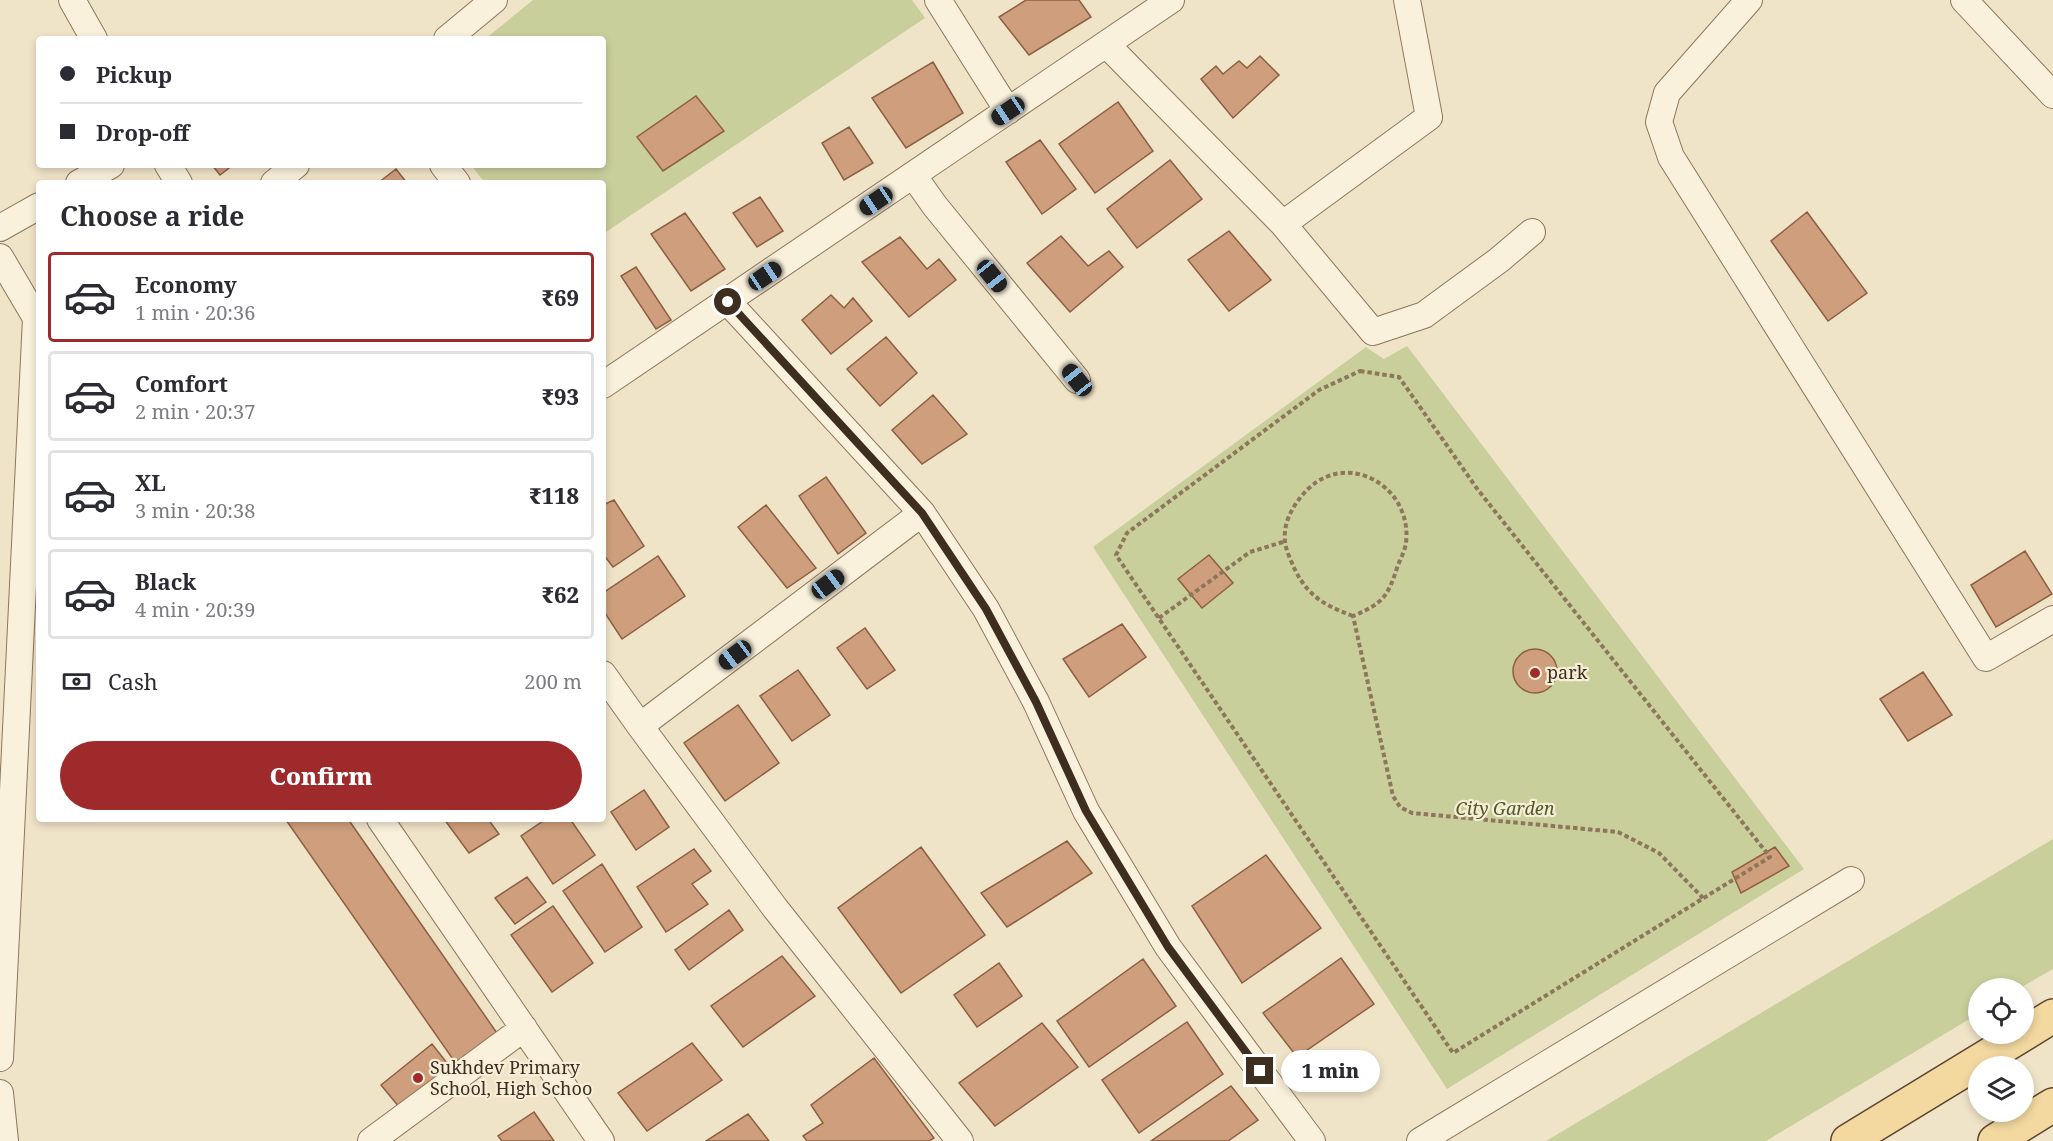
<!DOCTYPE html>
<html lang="en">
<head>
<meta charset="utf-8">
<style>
  body { margin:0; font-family:"Noto Serif",serif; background:#f2f2f3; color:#2b2b33; height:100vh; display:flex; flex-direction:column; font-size:22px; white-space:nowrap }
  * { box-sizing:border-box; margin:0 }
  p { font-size:20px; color:#7c7c81 }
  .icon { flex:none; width:33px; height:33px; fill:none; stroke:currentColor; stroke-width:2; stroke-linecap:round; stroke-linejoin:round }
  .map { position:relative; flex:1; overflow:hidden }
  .panel { position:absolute; left:36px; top:180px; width:570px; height:642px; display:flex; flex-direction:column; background:#fff; border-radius:6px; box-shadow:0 3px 9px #0003 }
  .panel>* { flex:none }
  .hud { position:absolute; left:36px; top:36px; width:570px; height:132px; border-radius:6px; box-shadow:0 3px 9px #0003; display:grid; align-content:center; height:132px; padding:0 24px; background:#fff }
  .tools { position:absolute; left:1968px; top:978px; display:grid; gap:12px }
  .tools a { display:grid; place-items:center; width:66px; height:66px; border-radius:50%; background:#fff; box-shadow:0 3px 9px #0003; font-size:30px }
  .end { position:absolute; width:27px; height:27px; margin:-14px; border:8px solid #3d2e20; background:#fff; box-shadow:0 0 0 3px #fff }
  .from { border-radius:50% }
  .bubble { position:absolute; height:42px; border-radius:21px; background:#fff; box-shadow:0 3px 9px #0003; font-size:20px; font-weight:800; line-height:42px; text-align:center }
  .car { position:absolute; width:18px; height:36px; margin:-18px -9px; border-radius:8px; box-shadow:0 0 4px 2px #0007; background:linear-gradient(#222 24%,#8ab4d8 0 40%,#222 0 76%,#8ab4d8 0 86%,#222 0) }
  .hud b { display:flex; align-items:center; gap:21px; height:57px; font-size:22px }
  .hud b+b { border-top:2px solid #e1e1e2 }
  .hud i { width:15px; height:15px; background:#2b2b33 }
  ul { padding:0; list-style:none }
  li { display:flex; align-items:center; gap:18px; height:90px; margin:0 12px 9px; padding:0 12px; border:3px solid #e1e1e2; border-radius:6px }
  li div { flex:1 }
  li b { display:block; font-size:22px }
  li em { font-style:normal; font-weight:800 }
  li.active { border-color:#9e2a2b }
  li>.icon { width:54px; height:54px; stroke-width:1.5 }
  h2 { padding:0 24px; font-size:27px; line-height:72px }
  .pay { display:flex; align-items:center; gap:15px; height:66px; padding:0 24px; font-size:22px }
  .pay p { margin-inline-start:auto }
  .primary-button { display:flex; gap:12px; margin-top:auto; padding:12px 24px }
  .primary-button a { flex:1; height:69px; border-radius:36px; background:#9e2a2b; color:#fff; font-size:24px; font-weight:800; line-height:69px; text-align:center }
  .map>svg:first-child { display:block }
  .green { fill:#c9cf9b }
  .building { fill:#cf9f7d; stroke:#8d5f41; stroke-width:1.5 }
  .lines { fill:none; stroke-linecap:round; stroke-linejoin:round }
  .minor-casing { stroke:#8d765c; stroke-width:28 }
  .primary-casing { stroke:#5b4430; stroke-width:36 }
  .path { stroke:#8d765c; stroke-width:4; stroke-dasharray:4.5 3; stroke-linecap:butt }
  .minor { stroke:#faf1dc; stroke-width:26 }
  .primary { stroke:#f3d9a0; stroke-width:33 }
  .route { stroke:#3d2e20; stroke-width:8 }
  .poi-dot { fill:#9e2a2b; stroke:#f7eed8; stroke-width:2 }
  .labels { text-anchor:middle; stroke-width:4.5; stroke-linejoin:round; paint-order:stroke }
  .poi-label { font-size:18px; fill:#3d2e20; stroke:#f7eed8; text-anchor:start }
  .park-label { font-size:18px; font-style:italic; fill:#4d5a26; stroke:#f7eed8 }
</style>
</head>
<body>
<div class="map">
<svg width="2053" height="1141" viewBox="0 0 2053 1141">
  <rect width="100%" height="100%" fill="#f0e4c8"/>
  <!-- green -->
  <path class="green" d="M533 0H912L925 18 603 234V183H485L471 165H603V39H485Z
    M1407 346 1804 869 1447 1089 1093 547 1366 347 1384 359Z
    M2053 839V969L2020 988H1978V1014L1766 1141H1546Z"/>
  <!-- building -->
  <path class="building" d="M1026 0H1079L1091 17 1029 55 999 17Z
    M1260 56 1279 75 1233 118 1201 79 1216 66 1223 74 1239 61 1247 68Z
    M933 62 963 113 906 148 872 98Z
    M696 96 724 131 663 171 637 137Z
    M1118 102 1153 151 1095 193 1059 144Z
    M849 127 873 163 844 180 822 143Z
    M1040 140 1076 189 1042 214 1006 162Z
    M1170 160 1202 199 1137 248 1107 209Z
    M212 165H233L220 175Z
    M396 169 407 183H378Z
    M760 197 783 231 757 247 733 213Z
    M1807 212 1867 293 1828 321 1771 241Z
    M685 213 725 269 691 291 651 234Z
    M1229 231 1271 280 1229 311 1188 260Z
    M1061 236 1088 266 1109 251 1123 267 1070 312 1027 263Z
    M900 237 927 269 939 259 956 280 909 317 862 262Z
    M636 267 671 320 656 329 621 276Z
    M831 295 844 308 853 298 872 321 831 354 802 320Z
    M886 337 917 373 880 406 847 369Z
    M933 395 967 434 922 464 892 430Z
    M826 477 866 533 838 554 799 496Z
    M614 500 644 546 613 567 603 554V505Z
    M766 505 816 568 787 588 738 527Z
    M2025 551 2052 594 1996 627 1971 585Z
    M1209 555 1233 583 1202 608 1178 579Z
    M658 556 685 596 622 639 603 610V593Z
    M1122 624 1146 657 1089 697 1063 659Z
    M865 628 895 670 867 689 837 648Z
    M1513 671a22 22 0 1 1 44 0a22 22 0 1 1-44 0Z
    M798 670 830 715 792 741 760 696Z
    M1923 672 1952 715 1908 741 1880 699Z
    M738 705 779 763 725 801 684 743Z
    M644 790 669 827 636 850 611 812Z
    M348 819 499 1036 457 1065 286 820Z
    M444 819H488L499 834 469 853Z
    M546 819H570L595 855 553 884 521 836Z
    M1067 841 1092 873 1007 927 981 893Z
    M921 847 985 935 901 993 838 908Z
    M1775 847 1789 866 1741 893 1732 872Z
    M694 849 711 871 692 884 708 904 666 932 637 887Z
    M1266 855 1321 928 1242 983 1192 906Z
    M602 864 642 927 605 952 563 891Z
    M527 877 546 902 515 924 495 898Z
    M553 906 593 963 552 992 511 935Z
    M729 910 743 930 689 970 675 950Z
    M782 956 815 996 743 1047 711 1006Z
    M1341 958 1374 1004 1297 1057 1263 1013Z
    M1143 959 1176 1006 1089 1067 1057 1021Z
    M999 963 1022 996 977 1027 954 995Z
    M1187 1022 1223 1074 1139 1133 1102 1080Z
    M1042 1023 1078 1067 995 1126 959 1083Z
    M692 1043 722 1080 647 1131 618 1093Z
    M432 1044 454 1072 404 1113 381 1085Z
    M874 1058 934 1138 929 1141H807L803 1136 823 1123 811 1105Z
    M1231 1086 1258 1120 1228 1141H1151Z
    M534 1112 554 1141H502L498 1136Z
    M748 1114 769 1141H706Z"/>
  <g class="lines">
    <!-- minor casing -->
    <g class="minor-casing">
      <path id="minor" d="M72 0 94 39
        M938 0 1008 111
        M1749 0 1667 93 1659 122 1671 157 1986 658 2053 619
        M1964 0 2053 95
        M447 39 494 0
        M1106 44 1283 224 1429 117 1407 0
        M168 165 179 183
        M443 165 457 183
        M913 175 935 206 1077 380
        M79 183 111 165
        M274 183 296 165
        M1283 224 1373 332 1424 315 1499 260 1532 232
        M0 228 39 206
        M0 257 36 318 0 1058
        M603 385 1171 0
        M922 513 986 609 1036 702 1086 811 1168 947 1312 1141
        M603 674 640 726 922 513 728 302
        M640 726 775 908 960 1141
        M380 819 601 1141
        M0 1093 5 1141
        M371 1141 524 1028
        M1420 1141 1851 880"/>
    </g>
    <!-- primary casing -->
    <g class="primary-casing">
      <path id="primary" d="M1848 1141 2053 1016
        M1995 1141 2053 1105"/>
    </g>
    <!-- path -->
    <path class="path" d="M1360 371 1399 377 1478 490 1770 857 1453 1053 1116 555 1127 533 1319 390Z
      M1353 616C1318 603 1303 592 1289 556 1280 535 1286 516 1300 498 1340 445 1413 483 1406 543 1405 550 1401 558 1398 565 1388 596 1384 603 1353 616L1393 796 1400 807 1412 813 1618 832 1659 853 1703 898
      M1159 618 1250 552 1283 542"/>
    <!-- minor -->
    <use href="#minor" class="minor"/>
    <!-- primary -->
    <use href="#primary" class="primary"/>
  </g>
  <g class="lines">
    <!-- route -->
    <path class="route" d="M728 302 922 513 986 609 1036 702 1086 811 1168 947 1260 1071"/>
  </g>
  <!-- markers -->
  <g class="poi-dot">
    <circle cx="1535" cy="673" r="6"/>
    <circle cx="418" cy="1078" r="6"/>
  </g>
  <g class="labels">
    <!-- poi labels -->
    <g class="poi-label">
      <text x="1547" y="679">park</text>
      <text x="430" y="1074">Sukhdev Primary<tspan x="430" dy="21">School, High Schoo</tspan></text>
    </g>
    <!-- park labels -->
    <g class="park-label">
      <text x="1505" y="815">City Garden</text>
    </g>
  </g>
</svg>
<div class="tools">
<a><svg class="icon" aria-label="locate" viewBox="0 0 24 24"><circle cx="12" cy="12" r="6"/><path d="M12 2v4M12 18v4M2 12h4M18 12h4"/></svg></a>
<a><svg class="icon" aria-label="layers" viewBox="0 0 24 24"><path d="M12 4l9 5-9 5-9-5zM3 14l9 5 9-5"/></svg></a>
</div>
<i class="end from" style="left:728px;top:302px"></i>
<i class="end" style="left:1260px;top:1071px"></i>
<div class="bubble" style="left:1281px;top:1050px;width:99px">1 min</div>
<i class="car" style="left:1008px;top:111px;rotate:236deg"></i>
<i class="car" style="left:876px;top:201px;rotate:236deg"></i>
<i class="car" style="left:765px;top:276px;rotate:56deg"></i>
<i class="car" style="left:992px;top:276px;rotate:141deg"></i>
<i class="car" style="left:1077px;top:380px;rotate:321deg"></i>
<i class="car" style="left:828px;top:584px;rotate:53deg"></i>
<i class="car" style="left:735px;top:655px;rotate:233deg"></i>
<div class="hud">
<b><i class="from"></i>Pickup</b>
<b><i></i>Drop-off</b>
</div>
<section class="panel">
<h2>Choose a ride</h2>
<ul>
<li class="active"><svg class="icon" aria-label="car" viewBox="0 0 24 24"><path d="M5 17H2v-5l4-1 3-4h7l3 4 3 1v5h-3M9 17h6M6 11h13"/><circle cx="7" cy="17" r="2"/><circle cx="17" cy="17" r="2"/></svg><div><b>Economy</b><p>1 min · 20:36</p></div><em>₹69</em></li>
<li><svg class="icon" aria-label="car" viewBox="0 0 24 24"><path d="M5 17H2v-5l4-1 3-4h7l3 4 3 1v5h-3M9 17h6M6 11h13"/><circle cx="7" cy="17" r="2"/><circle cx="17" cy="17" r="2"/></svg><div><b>Comfort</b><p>2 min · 20:37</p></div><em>₹93</em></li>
<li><svg class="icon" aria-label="car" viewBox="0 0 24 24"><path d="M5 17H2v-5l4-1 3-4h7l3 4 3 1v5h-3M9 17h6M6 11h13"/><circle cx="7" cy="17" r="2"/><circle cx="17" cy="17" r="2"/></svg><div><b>XL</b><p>3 min · 20:38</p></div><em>₹118</em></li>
<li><svg class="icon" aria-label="car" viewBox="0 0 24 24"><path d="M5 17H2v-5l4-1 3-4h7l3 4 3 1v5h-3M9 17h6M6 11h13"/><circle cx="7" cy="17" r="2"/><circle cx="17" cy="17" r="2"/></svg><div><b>Black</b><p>4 min · 20:39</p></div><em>₹62</em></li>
</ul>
<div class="pay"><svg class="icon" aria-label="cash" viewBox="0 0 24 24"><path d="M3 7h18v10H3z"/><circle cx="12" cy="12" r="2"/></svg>Cash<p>200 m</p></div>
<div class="primary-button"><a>Confirm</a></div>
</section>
</div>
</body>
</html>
